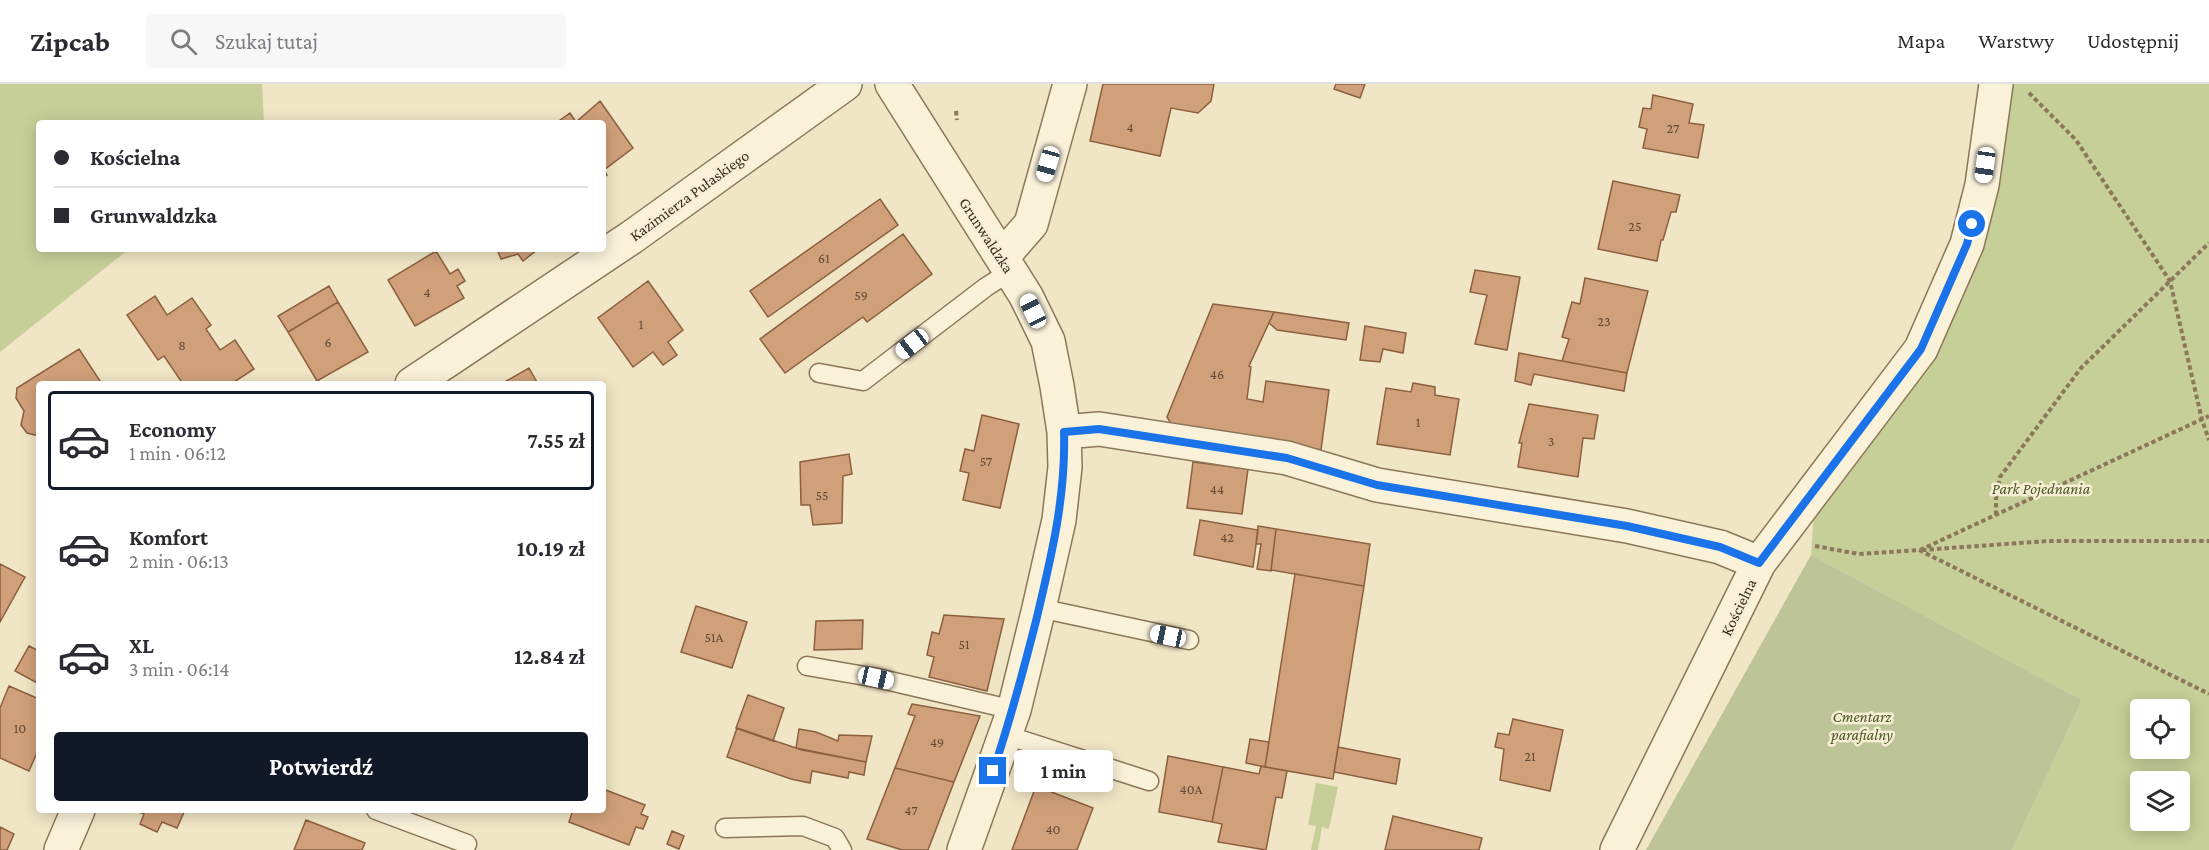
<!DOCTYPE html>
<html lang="pl">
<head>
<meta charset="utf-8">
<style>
  body { margin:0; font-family:"Crimson Pro",serif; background:#f7f7f7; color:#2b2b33; height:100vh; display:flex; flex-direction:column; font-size:22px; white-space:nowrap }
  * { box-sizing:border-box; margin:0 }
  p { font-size:20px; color:#7c7c81 }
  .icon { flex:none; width:33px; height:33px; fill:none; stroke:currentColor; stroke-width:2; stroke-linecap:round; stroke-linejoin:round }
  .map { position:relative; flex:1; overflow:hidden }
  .panel { position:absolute; left:36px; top:297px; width:570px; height:432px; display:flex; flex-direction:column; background:#fff; border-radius:6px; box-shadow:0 3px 15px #0003 }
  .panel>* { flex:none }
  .top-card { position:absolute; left:36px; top:36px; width:570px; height:132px; border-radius:6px; box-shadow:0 3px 15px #0003; display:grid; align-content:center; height:132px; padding:0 18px; background:#fff }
  .fabs { position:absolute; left:2130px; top:615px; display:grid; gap:12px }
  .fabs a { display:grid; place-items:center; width:60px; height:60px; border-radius:6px; background:#fff; box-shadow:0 3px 15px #0003; font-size:30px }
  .end { position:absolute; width:27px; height:27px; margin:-14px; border:8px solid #1a73e8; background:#fff; box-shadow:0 0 0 3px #fff }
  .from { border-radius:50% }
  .bubble { position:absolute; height:42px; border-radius:6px; background:#fff; box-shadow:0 3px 15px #0003; font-size:20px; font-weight:700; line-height:42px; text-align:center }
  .car { position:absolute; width:18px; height:36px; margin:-18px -9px; border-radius:8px; box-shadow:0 0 4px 2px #0007; background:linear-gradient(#fff 24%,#345 0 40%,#fff 0 76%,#345 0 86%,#fff 0) }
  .top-card b { display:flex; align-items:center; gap:21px; height:57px; font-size:22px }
  .top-card b+b { border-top:2px solid #e1e1e2 }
  .top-card i { width:15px; height:15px; background:#2b2b33 }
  ul { padding:10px 0 0; list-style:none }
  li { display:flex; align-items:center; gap:18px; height:99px; margin:0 12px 9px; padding:0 6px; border:3px solid transparent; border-radius:6px }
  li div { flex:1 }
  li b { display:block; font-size:22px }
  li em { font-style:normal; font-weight:700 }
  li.selected { border-color:#111827 }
  li>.icon { width:54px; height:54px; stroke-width:1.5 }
  .button { display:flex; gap:12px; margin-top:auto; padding:12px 18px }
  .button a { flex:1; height:69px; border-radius:6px; background:#111827; color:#fff; font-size:24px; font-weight:700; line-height:69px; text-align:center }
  header { display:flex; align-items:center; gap:36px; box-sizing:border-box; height:84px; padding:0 30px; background:#fff; border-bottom:2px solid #e1e1e2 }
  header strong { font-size:28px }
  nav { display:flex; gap:33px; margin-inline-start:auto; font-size:21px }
  .search { width:420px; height:54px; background:#f7f7f7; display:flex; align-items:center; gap:15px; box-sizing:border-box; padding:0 21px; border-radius:6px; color:#7c7c81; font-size:22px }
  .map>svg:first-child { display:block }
  .green { fill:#c7cf98; fill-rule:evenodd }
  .cemetery { fill:#bdc498 }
  .building { fill:#d0a07a; stroke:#8c603f; stroke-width:1.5 }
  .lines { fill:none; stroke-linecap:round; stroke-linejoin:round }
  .service-casing { stroke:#8c775a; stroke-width:21 }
  .minor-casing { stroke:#8c775a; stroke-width:36 }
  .path { stroke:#8c775a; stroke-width:4; stroke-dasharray:4.5 3; stroke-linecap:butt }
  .service { stroke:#faf1d9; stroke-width:18 }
  .minor { stroke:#faf1d9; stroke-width:33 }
  .route { stroke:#1a73e8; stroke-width:8 }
  .labels { text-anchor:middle; stroke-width:5; stroke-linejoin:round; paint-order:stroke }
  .number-label { font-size:14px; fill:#614a36 }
  .street-label { font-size:16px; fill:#3c2e1f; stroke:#f7eed5 }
  .park-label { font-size:16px; font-style:italic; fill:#4a5924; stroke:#f7eed5 }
</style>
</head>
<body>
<header>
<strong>Zipcab</strong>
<div class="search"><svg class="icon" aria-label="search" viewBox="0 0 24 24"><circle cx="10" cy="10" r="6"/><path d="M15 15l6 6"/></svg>Szukaj tutaj</div>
<nav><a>Mapa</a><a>Warstwy</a><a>Udostępnij</a></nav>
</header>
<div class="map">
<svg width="2209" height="766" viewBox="0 0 2209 766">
  <rect width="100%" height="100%" fill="#f0e5c5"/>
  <!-- green -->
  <path class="green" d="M0 0H262L264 39H39V165H129L0 268Z
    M2013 0H2209V766H2012L2082 616 1811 471 1814 428 1983 157ZM2140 626H2180V664H2140ZM2140 698H2180V736H2140Z
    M1316 699 1338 703 1329 745 1322 743 1318 766H1311L1316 742 1308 741Z"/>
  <!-- cemetery -->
  <path class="cemetery" d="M1811 471 2082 616 2012 766H1646Z"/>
  <!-- building -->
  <path class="building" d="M1103 0H1214L1211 17 1198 29 1171 24 1160 72 1090 57Z
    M1336 0H1365L1360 14 1334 5Z
    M1653 11 1693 20 1689 39 1704 41 1698 74 1643 64 1647 45 1639 43 1643 24 1651 25Z
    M600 17 633 64 604 86 607 91 603 94V39H556L570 29 576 38Z
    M1613 97 1680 111 1676 128H1671L1663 156H1661L1657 177 1598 165Z
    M880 115 898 141 768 233 750 207Z
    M903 150 932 190 867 238 863 233 785 289 760 255Z
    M497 165H536L537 166 523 177 518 170 501 175Z
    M436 167 450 190 458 185 465 197 457 202 464 214 415 242 388 196Z
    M1475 186 1520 193 1507 266 1475 260 1487 211 1470 208Z
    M1585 194 1648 207 1627 289 1562 277 1569 255 1562 253 1572 218 1580 220Z
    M648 197 683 246 668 258 677 271 663 281 653 268 633 283 598 234Z
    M329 202 338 218 288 248 278 232Z
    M155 212 167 231 192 214 211 241 206 245 220 266 235 256 254 285 231 300H183L164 272 158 276 127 231Z
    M338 218 368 268 317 297 288 248Z
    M1213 220 1274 228 1249 282 1251 283 1247 315 1263 318 1266 297 1329 306 1321 366 1175 346 1167 333Z
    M1274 228 1349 239 1346 256 1277 246 1269 239Z
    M1365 242 1406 249 1403 269 1383 265 1380 278 1360 276Z
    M79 265 102 300H39V352L27 349 21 341 24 327 16 314 17 304Z
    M1519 269 1627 289 1624 307 1534 290 1531 301 1515 297Z
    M529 284 538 300H501Z
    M1413 299 1435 303V311L1459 315 1450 371 1377 360 1386 304 1411 308Z
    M1529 320 1598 331 1594 355 1583 354 1578 393 1518 383 1522 359H1519Z
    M982 331 1019 340 1000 424 963 416 969 389 960 387 965 365 974 367Z
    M849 370 852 390 843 392 842 439 813 441 810 421H801L800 378Z
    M1193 378 1248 385 1242 430 1187 424Z
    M1200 436 1258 446 1253 483 1194 471Z
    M1258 442 1276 445 1271 487 1257 485 1261 460H1256Z
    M1276 445 1370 460 1364 502 1271 486Z
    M0 480 25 493 0 538Z
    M1295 490 1364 502 1333 695 1265 683Z
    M696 522 747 538 732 584 681 568Z
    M944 531 1004 535 987 607 929 593 934 573 927 571 932 548 939 550Z
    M863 536 862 565 814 566 816 537Z
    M29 562 39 567V600L15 587Z
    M9 602 39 615V664L29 687 0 674V624Z
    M748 611 784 624 773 657 736 644Z
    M912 620 980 632 954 698 895 684 915 632 908 630Z
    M1513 635 1563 646 1550 707 1500 696 1504 665 1495 663 1498 649 1509 651Z
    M737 644 802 666 866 678 864 691 849 688 848 694 812 687 810 699 791 695 727 673Z
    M799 645 816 648 838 657 839 651 872 652 866 678 796 664Z
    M1250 655 1269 658 1265 683 1246 679Z
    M1338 663 1400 675 1396 700 1334 688Z
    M1168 672 1223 683 1212 738 1159 728Z
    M1261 682 1287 687 1282 714 1276 713 1266 766 1218 758 1222 740 1212 738 1223 683 1259 690Z
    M895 684 954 698 928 766H902L867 755Z
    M1036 702 1093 724 1077 766H1012Z
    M603 705 645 721 641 730 648 733 643 745 636 743 629 761 569 738 573 726H603Z
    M134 726H185L177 744 162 738 157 748 140 740 144 730Z
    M1393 732 1482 754 1479 766H1385Z
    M306 736 365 759 362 766H294Z
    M0 743 14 750 7 766H0Z
    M672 747 684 752 679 765 667 760Z"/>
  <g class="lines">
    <!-- service casing -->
    <g class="service-casing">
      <path id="service" d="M819 289 863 297 986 203 1011 187
        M1039 524 1189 556
        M807 582 877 594 1014 626
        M1006 651 1149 697
        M376 726 467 760
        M725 744 803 742 835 754 842 766"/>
    </g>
    <!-- minor casing -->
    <g class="minor-casing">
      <path id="minor" d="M892 0 1026 212 1048 257 1057 302 1064 348 1065 383 1059 436 1039 524 1014 626 964 766
        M1003 172 1031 140 1070 0
        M412 300 632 153 845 0
        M1064 348 1099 345 1287 374 1377 401 1627 442 1720 463 1759 479
        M61 766 78 726
        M1617 766 1759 479 1921 265 1967 160 1982 101 1996 0"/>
    </g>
    <!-- path -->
    <path class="path" d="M2029 9 2076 56 2170 197 2202 336 2209 356
      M956 27 957 36
      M1996 431V414L2000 393 2081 284 2209 159
      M1815 462 1859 470 1919 466 2209 610
      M1920 466 2209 332
      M1922 466 2048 457H2209"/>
    <!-- service -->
    <use href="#service" class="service"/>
    <!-- minor -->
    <use href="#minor" class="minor"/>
  </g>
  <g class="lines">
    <!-- route -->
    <path class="route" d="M993 687C1010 638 1023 588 1036 537 1051 474 1066 413 1064 348L1099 345 1287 374 1377 401 1627 442 1720 463 1759 479 1921 265 1967 160 1972 140"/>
  </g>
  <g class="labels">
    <!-- number labels -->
    <g class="number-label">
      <text x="1130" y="48">4</text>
      <text x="1673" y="49">27</text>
      <text x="1635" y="147">25</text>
      <text x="824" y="179">61</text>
      <text x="427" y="213">4</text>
      <text x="861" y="216">59</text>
      <text x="1604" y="242">23</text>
      <text x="641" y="245">1</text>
      <text x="328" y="263">6</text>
      <text x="182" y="266">8</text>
      <text x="1217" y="295">46</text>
      <text x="1418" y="343">1</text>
      <text x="1551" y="362">3</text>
      <text x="986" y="382">57</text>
      <text x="1217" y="410">44</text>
      <text x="822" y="416">55</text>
      <text x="1227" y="458">42</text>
      <text x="714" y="558">51A</text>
      <text x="964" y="565">51</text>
      <text x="20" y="649">10</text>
      <text x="937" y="663">49</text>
      <text x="1530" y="677">21</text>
      <text x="1191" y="710">40A</text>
      <text x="911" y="731">47</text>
      <text x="1053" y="750">40</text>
    </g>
    <!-- street labels -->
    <g class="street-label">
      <text transform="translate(689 111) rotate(-36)" y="6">Kazimierza Pułaskiego</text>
      <text transform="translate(987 151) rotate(57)" y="6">Grunwaldzka</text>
      <text transform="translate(1738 523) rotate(-64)" y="6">Kościelna</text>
    </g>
    <!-- park labels -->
    <g class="park-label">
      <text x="2041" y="410">Park Pojednania</text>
      <text x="1862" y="638">Cmentarz<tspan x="1862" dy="18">parafialny</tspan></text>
    </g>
  </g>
</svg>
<div class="fabs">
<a><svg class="icon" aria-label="locate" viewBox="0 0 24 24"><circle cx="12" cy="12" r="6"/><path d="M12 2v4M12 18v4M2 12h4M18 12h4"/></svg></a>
<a><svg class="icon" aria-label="layers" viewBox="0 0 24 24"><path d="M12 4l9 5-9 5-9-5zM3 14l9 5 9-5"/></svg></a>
</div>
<i class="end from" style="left:1972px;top:140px"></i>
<i class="end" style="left:993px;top:687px"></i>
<div class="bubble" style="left:1014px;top:666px;width:99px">1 min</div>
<i class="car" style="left:1048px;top:80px;rotate:196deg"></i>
<i class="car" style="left:1985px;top:81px;rotate:188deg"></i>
<i class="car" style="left:1033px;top:227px;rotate:334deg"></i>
<i class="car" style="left:912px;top:260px;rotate:232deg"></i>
<i class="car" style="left:1168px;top:552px;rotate:282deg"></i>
<i class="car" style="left:876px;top:594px;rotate:103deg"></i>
<div class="top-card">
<b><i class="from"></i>Kościelna</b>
<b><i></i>Grunwaldzka</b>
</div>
<section class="panel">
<ul>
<li class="selected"><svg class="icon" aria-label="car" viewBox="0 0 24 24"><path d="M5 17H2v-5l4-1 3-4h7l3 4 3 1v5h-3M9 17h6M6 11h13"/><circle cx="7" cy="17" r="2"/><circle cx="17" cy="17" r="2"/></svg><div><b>Economy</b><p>1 min · 06:12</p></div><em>7.55 zł</em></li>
<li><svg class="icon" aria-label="car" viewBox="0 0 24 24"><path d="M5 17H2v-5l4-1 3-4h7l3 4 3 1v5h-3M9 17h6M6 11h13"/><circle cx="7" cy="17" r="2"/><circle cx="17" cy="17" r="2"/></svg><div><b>Komfort</b><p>2 min · 06:13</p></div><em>10.19 zł</em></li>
<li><svg class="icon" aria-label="car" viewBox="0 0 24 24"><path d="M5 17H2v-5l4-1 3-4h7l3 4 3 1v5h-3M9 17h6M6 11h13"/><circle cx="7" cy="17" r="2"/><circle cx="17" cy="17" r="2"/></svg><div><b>XL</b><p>3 min · 06:14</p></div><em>12.84 zł</em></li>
</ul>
<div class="button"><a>Potwierdź</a></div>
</section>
</div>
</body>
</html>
